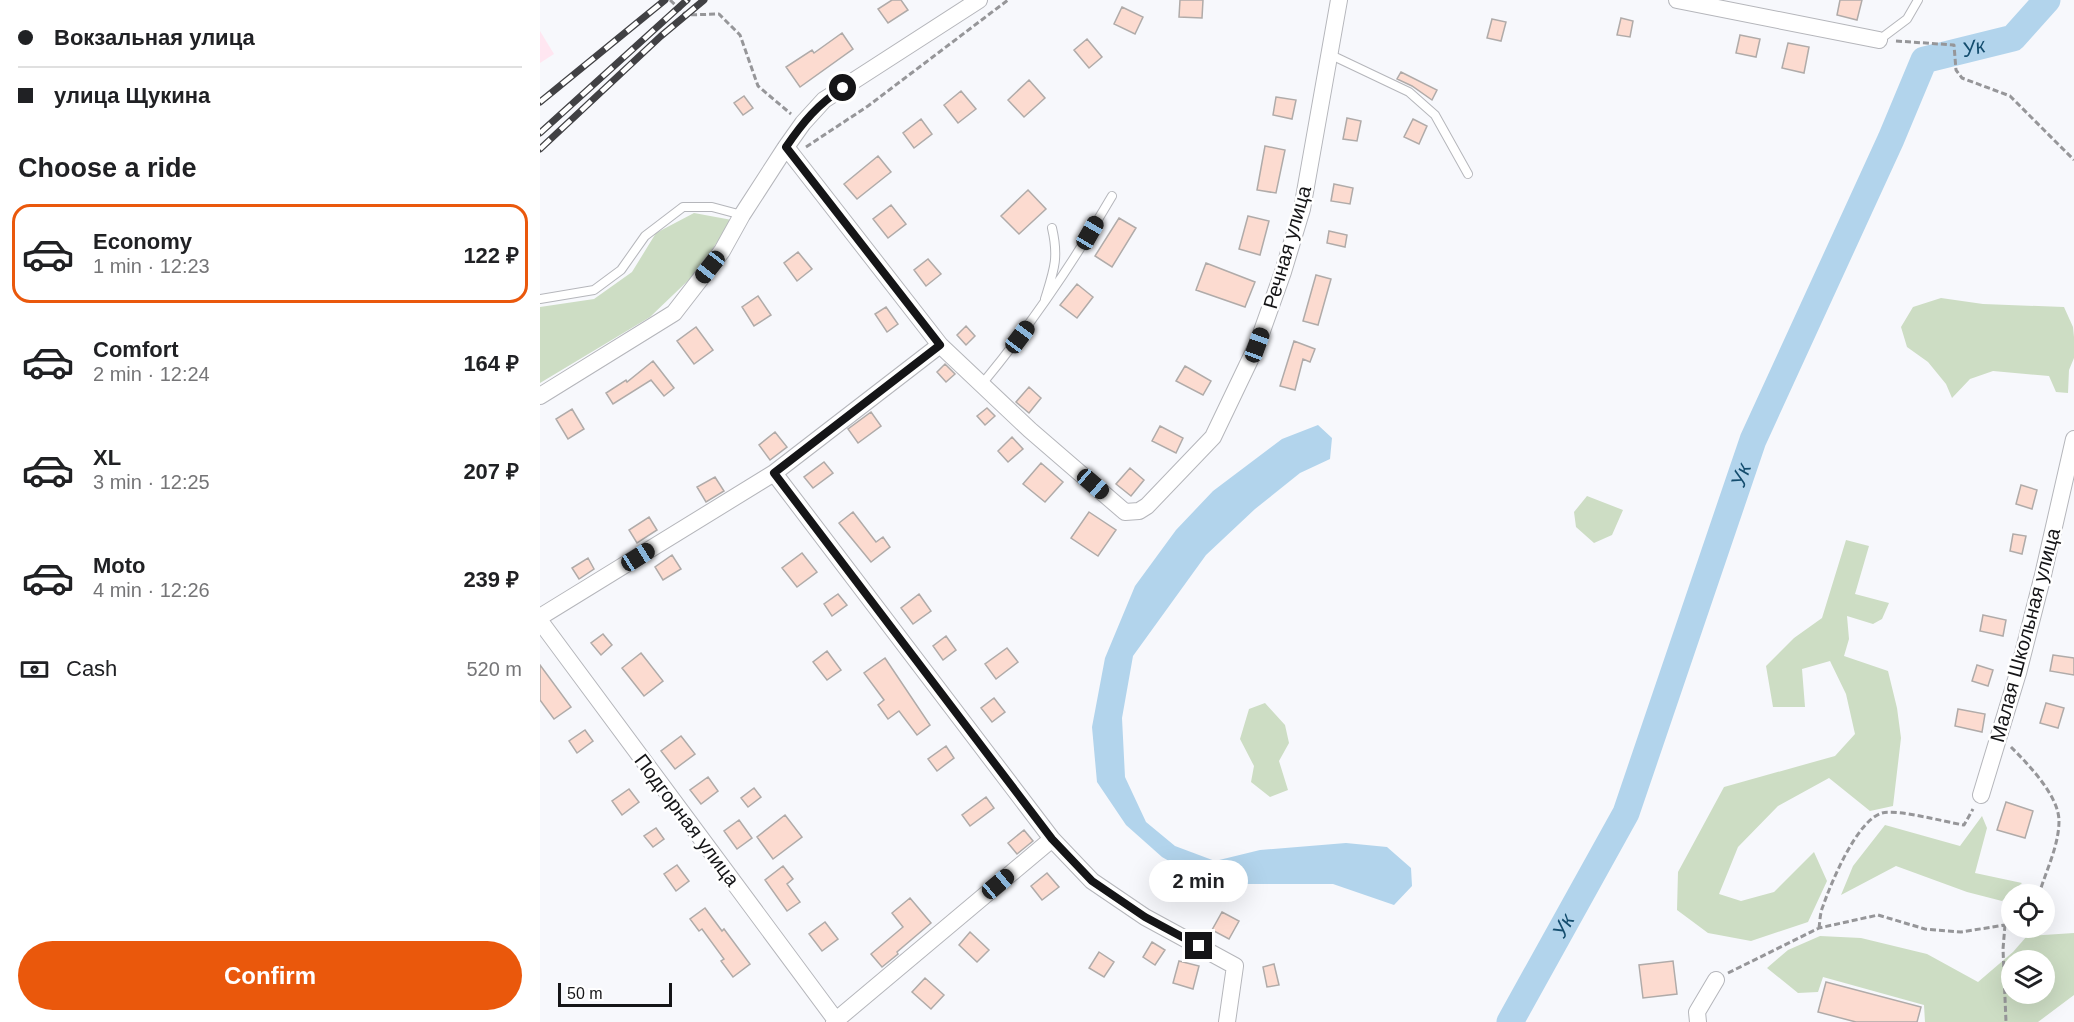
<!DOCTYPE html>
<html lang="en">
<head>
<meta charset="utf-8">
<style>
  body { margin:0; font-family:Helvetica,sans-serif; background:#f2f2f2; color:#202124; height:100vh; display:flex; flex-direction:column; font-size:22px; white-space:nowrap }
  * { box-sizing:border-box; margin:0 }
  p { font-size:20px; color:#757577 }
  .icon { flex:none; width:33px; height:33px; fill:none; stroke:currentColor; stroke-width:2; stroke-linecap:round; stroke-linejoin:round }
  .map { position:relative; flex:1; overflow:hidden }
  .panel { display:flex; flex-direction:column; background:#fff; width:540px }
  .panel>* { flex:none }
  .top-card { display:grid; align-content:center; height:132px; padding:0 18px; background:#fff }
  .buttons { position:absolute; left:1461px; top:884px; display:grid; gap:12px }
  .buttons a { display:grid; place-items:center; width:54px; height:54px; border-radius:50%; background:#fff; box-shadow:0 6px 24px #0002; font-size:30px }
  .scale { position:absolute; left:18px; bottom:15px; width:114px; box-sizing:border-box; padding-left:6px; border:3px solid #151517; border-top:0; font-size:16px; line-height:21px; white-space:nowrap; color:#151517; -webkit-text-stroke:4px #fff; paint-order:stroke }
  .end { position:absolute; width:27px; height:27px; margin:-14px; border:8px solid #151517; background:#fff; box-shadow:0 0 0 3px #fff }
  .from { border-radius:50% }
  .bubble { position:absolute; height:42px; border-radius:21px; background:#fff; box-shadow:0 6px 24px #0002; font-size:20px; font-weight:700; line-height:42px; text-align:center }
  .car { position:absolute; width:18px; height:36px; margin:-18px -9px; border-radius:8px; box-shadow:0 0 4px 2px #0007; background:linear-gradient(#222 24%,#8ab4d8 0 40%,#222 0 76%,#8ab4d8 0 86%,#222 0) }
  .top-card b { display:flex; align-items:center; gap:21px; height:57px; font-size:22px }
  .top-card b+b { border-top:2px solid #e0e0e0 }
  .top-card i { width:15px; height:15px; background:#202124 }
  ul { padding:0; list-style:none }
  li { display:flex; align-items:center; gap:18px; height:99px; margin:0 12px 9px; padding:0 6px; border:3px solid transparent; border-radius:18px }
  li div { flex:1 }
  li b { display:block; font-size:22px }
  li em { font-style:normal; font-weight:700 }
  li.active { border-color:#ea580c }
  li>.icon { width:54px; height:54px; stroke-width:1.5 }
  h2 { padding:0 18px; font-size:27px; line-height:72px }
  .pay { display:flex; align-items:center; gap:15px; height:66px; padding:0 18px; font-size:22px }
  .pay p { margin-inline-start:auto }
  .action { display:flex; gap:12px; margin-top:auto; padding:12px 18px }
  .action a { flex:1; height:69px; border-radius:36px; background:#ea580c; color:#fff; font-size:24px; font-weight:700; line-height:69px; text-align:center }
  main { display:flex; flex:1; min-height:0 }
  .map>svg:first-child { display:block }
  .commercial { fill:#ffe6f1 }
  .green { fill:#cdddc4; fill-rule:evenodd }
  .water { fill:#b2d4ec }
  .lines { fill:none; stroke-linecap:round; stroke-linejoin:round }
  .river { stroke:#b2d4ec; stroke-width:27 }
  .building { fill:#fcdbd0; stroke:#b0aba9; stroke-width:1.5 }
  .service-casing { stroke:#b5b6bb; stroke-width:10 }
  .minor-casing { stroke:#b5b6bb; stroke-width:18 }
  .path { stroke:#969699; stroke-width:3; stroke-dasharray:6 3; stroke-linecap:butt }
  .service { stroke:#fff; stroke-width:8 }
  .minor { stroke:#fff; stroke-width:16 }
  .rail-casing { stroke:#414144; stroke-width:7 }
  .rail { stroke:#fff; stroke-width:4.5; stroke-dasharray:14; stroke-linecap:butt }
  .route { stroke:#151517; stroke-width:8 }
  .labels { text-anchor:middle; stroke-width:5; stroke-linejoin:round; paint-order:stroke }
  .street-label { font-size:20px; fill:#151517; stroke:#fff }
  .water-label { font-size:21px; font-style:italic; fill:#144d6e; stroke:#fff }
</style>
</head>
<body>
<main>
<section class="panel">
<div class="top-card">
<b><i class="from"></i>Вокзальная улица</b>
<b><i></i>улица Щукина</b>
</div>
<h2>Choose a ride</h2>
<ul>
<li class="active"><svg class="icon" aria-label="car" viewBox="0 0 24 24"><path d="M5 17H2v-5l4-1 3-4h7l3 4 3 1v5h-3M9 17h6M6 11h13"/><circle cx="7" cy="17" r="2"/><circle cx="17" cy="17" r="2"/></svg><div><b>Economy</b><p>1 min · 12:23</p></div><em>122 ₽</em></li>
<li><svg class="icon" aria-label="car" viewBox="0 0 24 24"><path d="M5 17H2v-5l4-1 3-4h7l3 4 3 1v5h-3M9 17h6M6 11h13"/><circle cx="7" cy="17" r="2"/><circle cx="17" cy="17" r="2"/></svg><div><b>Comfort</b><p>2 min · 12:24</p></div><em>164 ₽</em></li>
<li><svg class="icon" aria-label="car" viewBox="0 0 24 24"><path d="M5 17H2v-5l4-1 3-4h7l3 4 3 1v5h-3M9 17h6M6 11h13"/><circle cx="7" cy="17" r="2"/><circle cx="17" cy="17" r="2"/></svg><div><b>XL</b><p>3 min · 12:25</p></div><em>207 ₽</em></li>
<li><svg class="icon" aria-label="car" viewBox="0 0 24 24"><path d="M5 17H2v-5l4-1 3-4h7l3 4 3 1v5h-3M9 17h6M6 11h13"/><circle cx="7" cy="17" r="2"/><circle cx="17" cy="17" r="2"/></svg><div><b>Moto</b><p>4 min · 12:26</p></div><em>239 ₽</em></li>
</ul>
<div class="pay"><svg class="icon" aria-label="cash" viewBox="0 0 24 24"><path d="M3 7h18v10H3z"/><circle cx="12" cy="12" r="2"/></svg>Cash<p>520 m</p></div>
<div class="action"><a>Confirm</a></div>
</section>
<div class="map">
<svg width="1534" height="1022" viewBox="0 0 1534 1022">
  <rect width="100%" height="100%" fill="#f7f8fc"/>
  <!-- commercial -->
  <path class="commercial" d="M0 31 14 54 0 63Z"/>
  <!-- green -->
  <path class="green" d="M154 213 192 220 157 272 110 317 0 383V307L54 299 92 272 116 233Z
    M1401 298 1443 304 1524 307 1533 327 1534 337V358L1529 370 1528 393 1516 392 1509 376 1453 371 1430 379 1412 398 1406 384 1388 362 1367 347 1361 327 1373 307Z
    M1047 496 1083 510 1072 535 1054 543 1036 527 1034 512Z
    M1306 540 1329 546 1315 594 1349 603 1342 619 1333 624 1307 616 1309 639 1304 656 1348 671 1357 708 1361 738 1353 806 1330 811 1289 778 1238 806 1198 847 1179 894 1201 901 1234 892 1274 852 1287 881 1268 922 1211 941 1168 933 1137 910 1138 872 1184 787 1295 756 1315 734 1306 694 1290 661 1262 669 1265 707H1233L1226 666 1254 638 1282 618Z
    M725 703 745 725 749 743 739 761 748 790 730 797 711 782 714 766 700 739 709 709Z
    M1442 816 1447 828 1435 873 1482 883 1462 901 1427 892 1356 866 1301 895 1313 866 1345 825 1420 846Z
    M1534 933V995L1498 1022H1385L1384 1005 1283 977 1278 992 1258 993 1227 968 1248 950 1280 936 1321 938 1387 954 1438 982 1473 952 1487 936ZM1472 960H1504V993H1472Z"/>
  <!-- water -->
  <path class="water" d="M778 425 792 438 790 459 760 473 715 509 666 555 593 656 582 718 585 777 606 822 635 846 675 861 720 850 806 843 847 847 871 868 872 886 854 905 793 884H669L622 857 586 825 557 782 552 727 565 658 595 586 636 530 673 491 742 439Z"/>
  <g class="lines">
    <!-- river -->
    <path class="river" id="s1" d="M970 1022 1086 813 1213 440 1351 139 1384 60 1473 38 1507 0"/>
  </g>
  <!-- building -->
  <path class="building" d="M352 0H361L368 10 348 23 338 9Z
    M640 0H663L662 18 639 17Z
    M1300 0H1322L1317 20 1297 15Z
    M582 7 603 17 595 34 574 24Z
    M1081 18 1093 21 1090 37 1077 35Z
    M952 19 966 22 961 41 947 38Z
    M302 33 313 49 260 87 246 67 272 50 274 53Z
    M1200 35 1220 39 1216 57 1196 53Z
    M547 39 562 57 549 68 534 50Z
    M1248 43 1269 47 1264 73 1242 68Z
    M861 72 897 90 892 100 872 86 857 79Z
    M489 80 505 98 484 117 468 100Z
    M421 91 436 109 418 123 404 105Z
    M204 96 213 108 203 115 194 103Z
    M736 97 756 100 752 119 733 115Z
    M807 118 821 121 817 141 803 139Z
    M381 119 392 134 374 148 363 133Z
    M873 119 887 126 879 144 864 137Z
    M725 146 745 150 736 193 717 190Z
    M338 156 351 172 317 199 304 184Z
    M794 184 813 188 810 204 791 201Z
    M488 190 506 209 479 234 461 216Z
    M351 205 366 224 348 238 333 219Z
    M708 216 729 221 720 255 699 249Z
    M579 218 596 228 572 267 555 256Z
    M789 231 807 235 805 247 787 243Z
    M258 252 272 269 257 281 244 263Z
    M388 259 401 274 386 286 374 270Z
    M666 263 715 282 705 307 656 290Z
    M776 275 791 279 778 325 763 321Z
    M537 284 553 297 537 318 520 305Z
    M218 296 231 315 214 326 202 307Z
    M346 307 358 324 347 332 335 314Z
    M426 326 435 336 426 345 417 335Z
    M156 327 173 350 154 364 137 341Z
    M754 341 775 349 770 362 763 359 755 390 740 386Z
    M113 361 134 388 124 396 111 380 73 404 66 393 86 380 87 382Z
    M405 364 415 374 406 382 397 372Z
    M645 366 671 381 663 395 636 381Z
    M489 387 501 398 489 413 476 402Z
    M447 408 455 416 445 425 437 416Z
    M32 409 44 429 28 439 16 419Z
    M331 412 341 426 318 443 308 429Z
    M620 426 643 438 636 453 612 441Z
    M235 432 247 447 230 460 219 445Z
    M472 437 483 449 468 462 458 451Z
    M284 462 293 473 273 488 264 477Z
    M501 463 523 482 505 502 483 484Z
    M590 468 604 480 591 496 576 484Z
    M175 477 184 491 166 502 157 487Z
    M1481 485 1497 490 1492 509 1476 504Z
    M313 512 336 542 343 537 350 547 331 562 299 523Z
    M549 512 576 530 558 556 531 538Z
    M109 517 117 530 97 543 89 530Z
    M1473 534 1486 536 1482 554 1470 551Z
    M262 553 277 572 257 587 242 568Z
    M132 555 141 569 123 580 115 567Z
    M48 558 54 569 39 579 32 568Z
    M298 594 307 605 292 616 284 604Z
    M379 594 391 611 373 624 361 608Z
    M1443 615 1466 620 1463 636 1440 631Z
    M63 634 72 645 61 655 51 643Z
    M406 636 416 650 403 660 393 646Z
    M467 648 478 662 456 679 445 664Z
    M287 651 301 670 287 680 273 662Z
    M101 653 123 681 104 696 82 668Z
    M1513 655 1534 658V675L1510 671Z
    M345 658 390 725 377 735 359 711 348 719 338 705 344 700 324 673Z
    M0 665 31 707 14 719 0 700Z
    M1437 665 1453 670 1448 686 1432 681Z
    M454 698 465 712 452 722 441 708Z
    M1506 703 1524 708 1518 728 1500 723Z
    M1418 709 1445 714 1442 732 1415 726Z
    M45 730 53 741 37 753 29 741Z
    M141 736 155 754 135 769 121 751Z
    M406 746 414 758 397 771 388 759Z
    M168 777 178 791 161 804 150 790Z
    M214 788 221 797 208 807 201 798Z
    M89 789 99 802 82 815 72 801Z
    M446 797 454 808 430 826 422 815Z
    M1466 802 1493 811 1485 838 1457 830Z
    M245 815 262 837 233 859 217 837Z
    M199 820 212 838 197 849 184 831Z
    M116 828 124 839 113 847 104 836Z
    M484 830 493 841 477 854 468 843Z
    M137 865 149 881 136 891 124 874Z
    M243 866 253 879 247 884 260 902 247 911 225 880Z
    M507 873 519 887 502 900 491 886Z
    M370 898 391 923 357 952 358 954 342 967 331 954 363 927 352 913Z
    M165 908 182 931 184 929 210 964 193 977 181 961 184 959 162 929 159 931 150 919Z
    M682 912 699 921 689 939 672 930Z
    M285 922 298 939 282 951 269 934Z
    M430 932 449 950 437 962 419 945Z
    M612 942 625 950 615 965 603 957Z
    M559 952 574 962 564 977 549 968Z
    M639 961 659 966 653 989 633 983Z
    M1133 961 1137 994 1103 998 1099 965Z
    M734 964 739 985 727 987 723 967Z
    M385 978 404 995 391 1009 372 992Z
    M1286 982 1381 1007 1377 1022H1316L1278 1012Z"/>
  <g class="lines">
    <!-- service casing -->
    <g class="service-casing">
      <path id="service" d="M1339 40 1367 19 1378 0
        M789 54 869 92 895 115 928 174
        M0 299 54 290 81 270 105 236 143 207H172L202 215
        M505 299C514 270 519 258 512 228
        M442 384C491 325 533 263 572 196"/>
    </g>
    <!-- minor casing -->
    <g class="minor-casing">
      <path id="minor" d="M1137 0 1339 40
        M246 147 400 345 490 430 585 512 599 511 607 506 673 437 717 345 743 272 762 209 799 0
        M0 396 134 313 182 251 202 215 246 147 263 123 284 100 439 0
        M234 473 512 839 552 881 605 917 695 966 687 1022
        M0 617 234 473 400 345
        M0 621 295 1019
        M1441 795 1478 673 1503 575 1534 439
        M294 1022 512 839
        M1158 1022 1157 1012 1176 980"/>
    </g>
    <!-- path -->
    <path class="path" d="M130 0 146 15 179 14 200 35 218 86 251 114
      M1356 41 1414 45 1416 70 1422 78 1470 96 1534 160
      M266 147 328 106 468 0
      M1471 747C1488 764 1519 796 1519 821 1519 845 1506 871 1499 894
      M1465 925 1463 949 1466 1022
      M1279 928C1280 921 1280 913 1283 906 1291 883 1317 820 1342 813 1358 809 1405 822 1424 825L1433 809
      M1188 973 1279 928 1338 915 1385 929 1421 932 1465 925 1472 920"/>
    <!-- service -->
    <use href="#service" class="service"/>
    <!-- minor -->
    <use href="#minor" class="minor"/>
    <!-- rail casing -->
    <g class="rail-casing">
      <path id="rail" d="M0 102 125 0
        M0 133 147 0
        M0 149 121 36 164 0"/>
    </g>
    <!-- rail -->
    <use href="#rail" class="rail"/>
  </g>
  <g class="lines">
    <!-- route -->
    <path class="route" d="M303 88C278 104 263 122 246 147L400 345 234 473 512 839 552 881 605 917 659 946"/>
  </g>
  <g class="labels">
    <!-- street labels -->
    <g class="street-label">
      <text transform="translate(747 247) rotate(-74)" y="7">Речная улица</text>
      <text transform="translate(1485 635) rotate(-75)" y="7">Малая Школьная улица</text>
      <text transform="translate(147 820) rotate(53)" y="7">Подгорная улица</text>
    </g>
    <!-- water labels -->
    <g class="water-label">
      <text dy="7" stroke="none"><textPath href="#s1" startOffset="1101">Ук</textPath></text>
      <text dy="7" stroke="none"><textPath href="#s1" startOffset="596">Ук</textPath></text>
      <text dy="7" stroke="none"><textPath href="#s1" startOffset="110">Ук</textPath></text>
    </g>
  </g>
</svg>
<div class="buttons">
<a><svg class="icon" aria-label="locate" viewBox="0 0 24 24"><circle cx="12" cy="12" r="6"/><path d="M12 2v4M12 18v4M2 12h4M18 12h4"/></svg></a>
<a><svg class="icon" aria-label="layers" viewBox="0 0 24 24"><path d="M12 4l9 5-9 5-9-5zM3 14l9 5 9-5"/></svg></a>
</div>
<div class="scale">50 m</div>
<i class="end from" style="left:303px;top:88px"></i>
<i class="end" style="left:659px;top:946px"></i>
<div class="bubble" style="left:609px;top:860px;width:99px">2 min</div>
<i class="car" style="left:550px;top:233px;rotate:30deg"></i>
<i class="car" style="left:170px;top:267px;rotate:218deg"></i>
<i class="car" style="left:480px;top:337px;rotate:37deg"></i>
<i class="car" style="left:717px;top:345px;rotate:20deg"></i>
<i class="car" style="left:553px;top:484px;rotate:131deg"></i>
<i class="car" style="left:98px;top:557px;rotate:58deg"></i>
<i class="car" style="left:458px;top:884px;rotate:50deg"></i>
</div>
</main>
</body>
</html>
